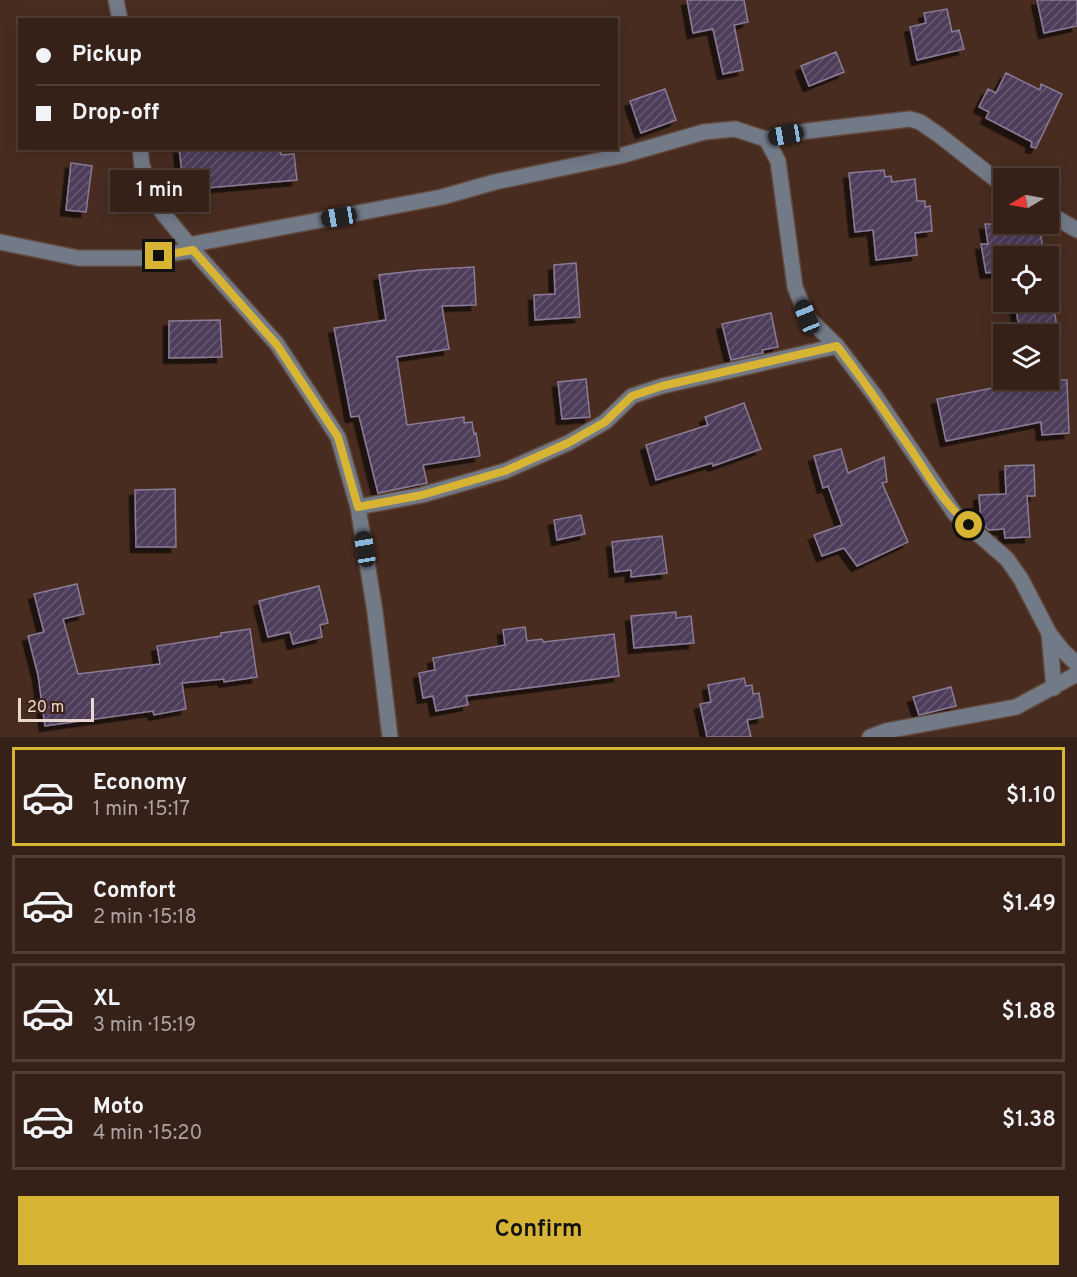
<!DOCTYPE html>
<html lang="en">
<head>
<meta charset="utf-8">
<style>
  body { margin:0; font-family:Overpass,sans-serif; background:#412e25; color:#f1f3f6; height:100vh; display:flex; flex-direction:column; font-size:22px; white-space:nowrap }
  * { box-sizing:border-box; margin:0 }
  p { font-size:20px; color:#aaa3a2 }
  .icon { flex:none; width:33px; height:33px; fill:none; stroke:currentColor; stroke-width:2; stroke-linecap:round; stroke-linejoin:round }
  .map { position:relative; height:737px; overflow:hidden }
  .sheet { display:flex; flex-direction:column; background:#362118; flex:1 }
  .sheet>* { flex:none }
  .top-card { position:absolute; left:18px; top:18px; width:600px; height:132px; border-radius:0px; box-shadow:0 3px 15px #0003,0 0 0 2px #503e37; display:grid; align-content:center; height:132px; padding:0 18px; background:#362118 }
  .needle { width:39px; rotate:260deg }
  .buttons { position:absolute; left:993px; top:168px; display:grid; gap:12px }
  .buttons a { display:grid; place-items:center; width:66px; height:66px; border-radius:0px; background:#362118; box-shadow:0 3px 15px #0003,0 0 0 2px #503e37; font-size:30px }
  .scale { position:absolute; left:18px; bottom:15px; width:76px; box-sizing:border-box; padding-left:6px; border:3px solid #ead8d0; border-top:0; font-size:16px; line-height:21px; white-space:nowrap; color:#ead8d0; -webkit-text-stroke:4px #3d2216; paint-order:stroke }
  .end { position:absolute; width:27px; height:27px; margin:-14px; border:8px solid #d8b434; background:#111; box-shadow:0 0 0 3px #111 }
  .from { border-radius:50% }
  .bubble { position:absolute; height:42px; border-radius:0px; background:#362118; box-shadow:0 3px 15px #0003,0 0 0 2px #503e37; font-size:20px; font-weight:600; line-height:42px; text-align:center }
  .car { position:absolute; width:18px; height:36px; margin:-18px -9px; border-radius:8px; box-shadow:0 0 4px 2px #0007; background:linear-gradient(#222 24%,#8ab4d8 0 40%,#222 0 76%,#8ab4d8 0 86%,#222 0) }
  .top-card b { display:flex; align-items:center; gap:21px; height:57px; font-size:22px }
  .top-card b+b { border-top:2px solid #503e37 }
  .top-card i { width:15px; height:15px; background:#f1f3f6 }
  ul { padding:10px 0 0; list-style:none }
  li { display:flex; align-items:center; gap:18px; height:99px; margin:0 12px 9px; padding:0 6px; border:3px solid #503e37; border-radius:0px }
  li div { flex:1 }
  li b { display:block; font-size:22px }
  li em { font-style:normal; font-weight:600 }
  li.active { border-color:#d8b434 }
  li>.icon { width:54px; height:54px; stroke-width:1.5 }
  .primary-button { display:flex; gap:12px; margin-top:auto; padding:12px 18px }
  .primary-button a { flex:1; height:69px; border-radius:0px; background:#d8b434; color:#111; font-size:24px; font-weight:600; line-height:69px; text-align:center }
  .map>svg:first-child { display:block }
  .building { fill:url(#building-hatch); stroke:#8b7b97; stroke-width:1.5; filter:url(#shadow) }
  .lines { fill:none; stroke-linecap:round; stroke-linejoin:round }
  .minor-casing { stroke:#62483c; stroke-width:18 }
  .minor { stroke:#727a88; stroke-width:15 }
  .route { stroke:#d8b434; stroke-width:8 }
</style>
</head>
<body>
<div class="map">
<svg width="1077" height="737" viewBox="0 0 1077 737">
  <defs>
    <pattern id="building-hatch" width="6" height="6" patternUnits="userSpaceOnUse" patternTransform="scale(1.5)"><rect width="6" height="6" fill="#4e3d5a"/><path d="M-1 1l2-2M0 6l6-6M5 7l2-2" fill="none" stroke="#685871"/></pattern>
    <filter id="shadow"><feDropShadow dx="-5.5" dy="5.5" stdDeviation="0" flood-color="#0009"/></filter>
  </defs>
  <rect width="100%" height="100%" fill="#482c20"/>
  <!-- building -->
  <path class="building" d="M687 0H744L748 22 734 25 743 70 723 74 713 29 693 33Z
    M1037 0H1077V26L1044 33Z
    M947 9 952 32 959 30 964 49 917 60 910 27 926 23 924 13Z
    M836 52 844 72 809 86 801 66Z
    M1006 73 1040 90 1041 84 1062 94 1036 148 1031 147 1032 142 986 118 989 112 979 107 988 89 996 93Z
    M665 89 676 120 641 133 630 101Z
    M179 148H280L281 155 294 154 297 180 184 190Z
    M71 163 92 166 86 212 66 210Z
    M884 170 885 177 891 176 892 182 915 179 917 201H925V207L930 206 932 231 915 233 917 255 876 260 873 230 855 232 849 173Z
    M985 224H1039L1044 256H1004V271L986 273 981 244H988Z
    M576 263 580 317 535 320 534 295 555 294 554 265Z
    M474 267 476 305 442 306 449 349 397 357 407 425 464 417V423L472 422 474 434 476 433 480 456 423 465 427 483 378 493 359 416 351 417 334 328 386 320 379 275 421 270Z
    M1030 302H1053L1058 334H1020L1016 309 1031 306Z
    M771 313 778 347 762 350 763 353 731 360 722 324Z
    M220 320 222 357 169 358V321Z
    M586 379 590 417 562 419 558 382Z
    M1033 380H1067L1069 433 1042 435 1041 422 946 441 937 399Z
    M744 403 761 449 713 466 712 463 656 480 646 445 708 425 705 417Z
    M841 449 848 473 884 457 887 482 882 483 908 542 857 566 844 548 822 556 814 535 842 525 828 486 823 488 814 456Z
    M1034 465 1035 496H1027L1030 537 1005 538 1004 529 989 530 981 523 979 495 1006 494 1005 466Z
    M175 489 176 547H136L135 490Z
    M581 515 585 534 557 540 554 520Z
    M662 536 667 573 631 577V570L615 572 612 542Z
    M77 584 84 614 63 619 78 674 160 664 157 646 221 636V633L250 629 257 677 224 682V679L182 683 186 709 154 715 153 711 45 726 38 675 28 636 44 632 34 594Z
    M319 586 328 623 320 625 322 637 293 644 290 632 268 637 259 601Z
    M676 612V618L691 616 694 643 634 648 631 616Z
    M525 627 527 641 542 639 543 642 614 634 619 676 466 696 468 705 436 711 433 696 423 698 419 673 435 670 433 658 505 645 503 630Z
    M744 678 746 686 752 685 753 694 759 693 763 717 747 720 751 737H707L700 704 711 702 708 685Z
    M951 687 956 706 919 715 913 697Z"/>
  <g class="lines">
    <!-- minor casing -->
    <g class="minor-casing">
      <path id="minor" d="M116 0 120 20
        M766 139 807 131 910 119 920 122 939 135 1004 186
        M140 148 142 166 162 212 193 250 277 344 338 437 358 507 375 612 390 737
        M1048 213 1077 230
        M0 242 78 258H142L193 250
        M188 245 442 197 495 182 620 156 704 132 735 129 766 139 778 161 795 287 807 317 837 346 875 396 955 514 1007 559 1021 579 1049 633 1063 651 1077 664
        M358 507 422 495 505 471 568 443 605 422 632 396 662 386 837 346
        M1049 633 1054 688
        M870 737 886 731 1016 707 1077 674"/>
    </g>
    <!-- minor -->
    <use href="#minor" class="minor"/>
  </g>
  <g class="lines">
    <!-- route -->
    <path class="route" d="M159 256 193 250 277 345 338 437 358 507 422 495 505 471 568 443 605 422 632 396 662 386 837 346C863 379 886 414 910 448 928 475 944 504 969 525"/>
  </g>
</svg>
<div class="buttons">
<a><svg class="needle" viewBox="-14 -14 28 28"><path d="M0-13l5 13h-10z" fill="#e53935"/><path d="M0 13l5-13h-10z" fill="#aaa3a2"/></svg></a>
<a><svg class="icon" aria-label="locate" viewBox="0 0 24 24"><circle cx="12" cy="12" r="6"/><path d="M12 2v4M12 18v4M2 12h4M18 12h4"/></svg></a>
<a><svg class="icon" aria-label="layers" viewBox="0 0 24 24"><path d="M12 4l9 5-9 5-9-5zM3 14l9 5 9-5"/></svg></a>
</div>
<div class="scale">20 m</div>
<i class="end from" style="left:969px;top:525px"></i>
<i class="end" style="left:159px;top:256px"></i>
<div class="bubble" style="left:110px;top:170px;width:99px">1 min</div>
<i class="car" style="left:786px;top:135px;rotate:260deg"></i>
<i class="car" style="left:339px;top:217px;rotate:261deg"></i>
<i class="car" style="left:807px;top:317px;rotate:338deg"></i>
<i class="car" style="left:365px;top:549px;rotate:351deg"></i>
<div class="top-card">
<b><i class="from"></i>Pickup</b>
<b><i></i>Drop-off</b>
</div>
</div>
<section class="sheet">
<ul>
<li class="active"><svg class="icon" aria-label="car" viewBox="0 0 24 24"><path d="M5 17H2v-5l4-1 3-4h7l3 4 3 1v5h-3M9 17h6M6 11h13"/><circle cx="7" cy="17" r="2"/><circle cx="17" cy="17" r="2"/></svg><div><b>Economy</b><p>1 min · 15:17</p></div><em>$1.10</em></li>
<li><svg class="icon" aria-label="car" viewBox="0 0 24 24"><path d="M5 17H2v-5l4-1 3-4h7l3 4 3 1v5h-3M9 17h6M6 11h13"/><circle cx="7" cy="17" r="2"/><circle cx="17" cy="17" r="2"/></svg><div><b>Comfort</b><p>2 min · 15:18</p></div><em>$1.49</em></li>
<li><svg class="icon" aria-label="car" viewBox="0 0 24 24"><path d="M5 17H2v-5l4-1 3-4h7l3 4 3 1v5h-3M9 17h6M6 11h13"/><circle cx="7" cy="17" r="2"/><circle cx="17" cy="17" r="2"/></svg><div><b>XL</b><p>3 min · 15:19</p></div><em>$1.88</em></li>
<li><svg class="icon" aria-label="car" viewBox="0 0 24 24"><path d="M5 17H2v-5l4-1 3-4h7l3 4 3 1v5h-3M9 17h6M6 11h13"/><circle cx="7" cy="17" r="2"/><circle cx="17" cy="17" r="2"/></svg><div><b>Moto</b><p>4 min · 15:20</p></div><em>$1.38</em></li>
</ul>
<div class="primary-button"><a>Confirm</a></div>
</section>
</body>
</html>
